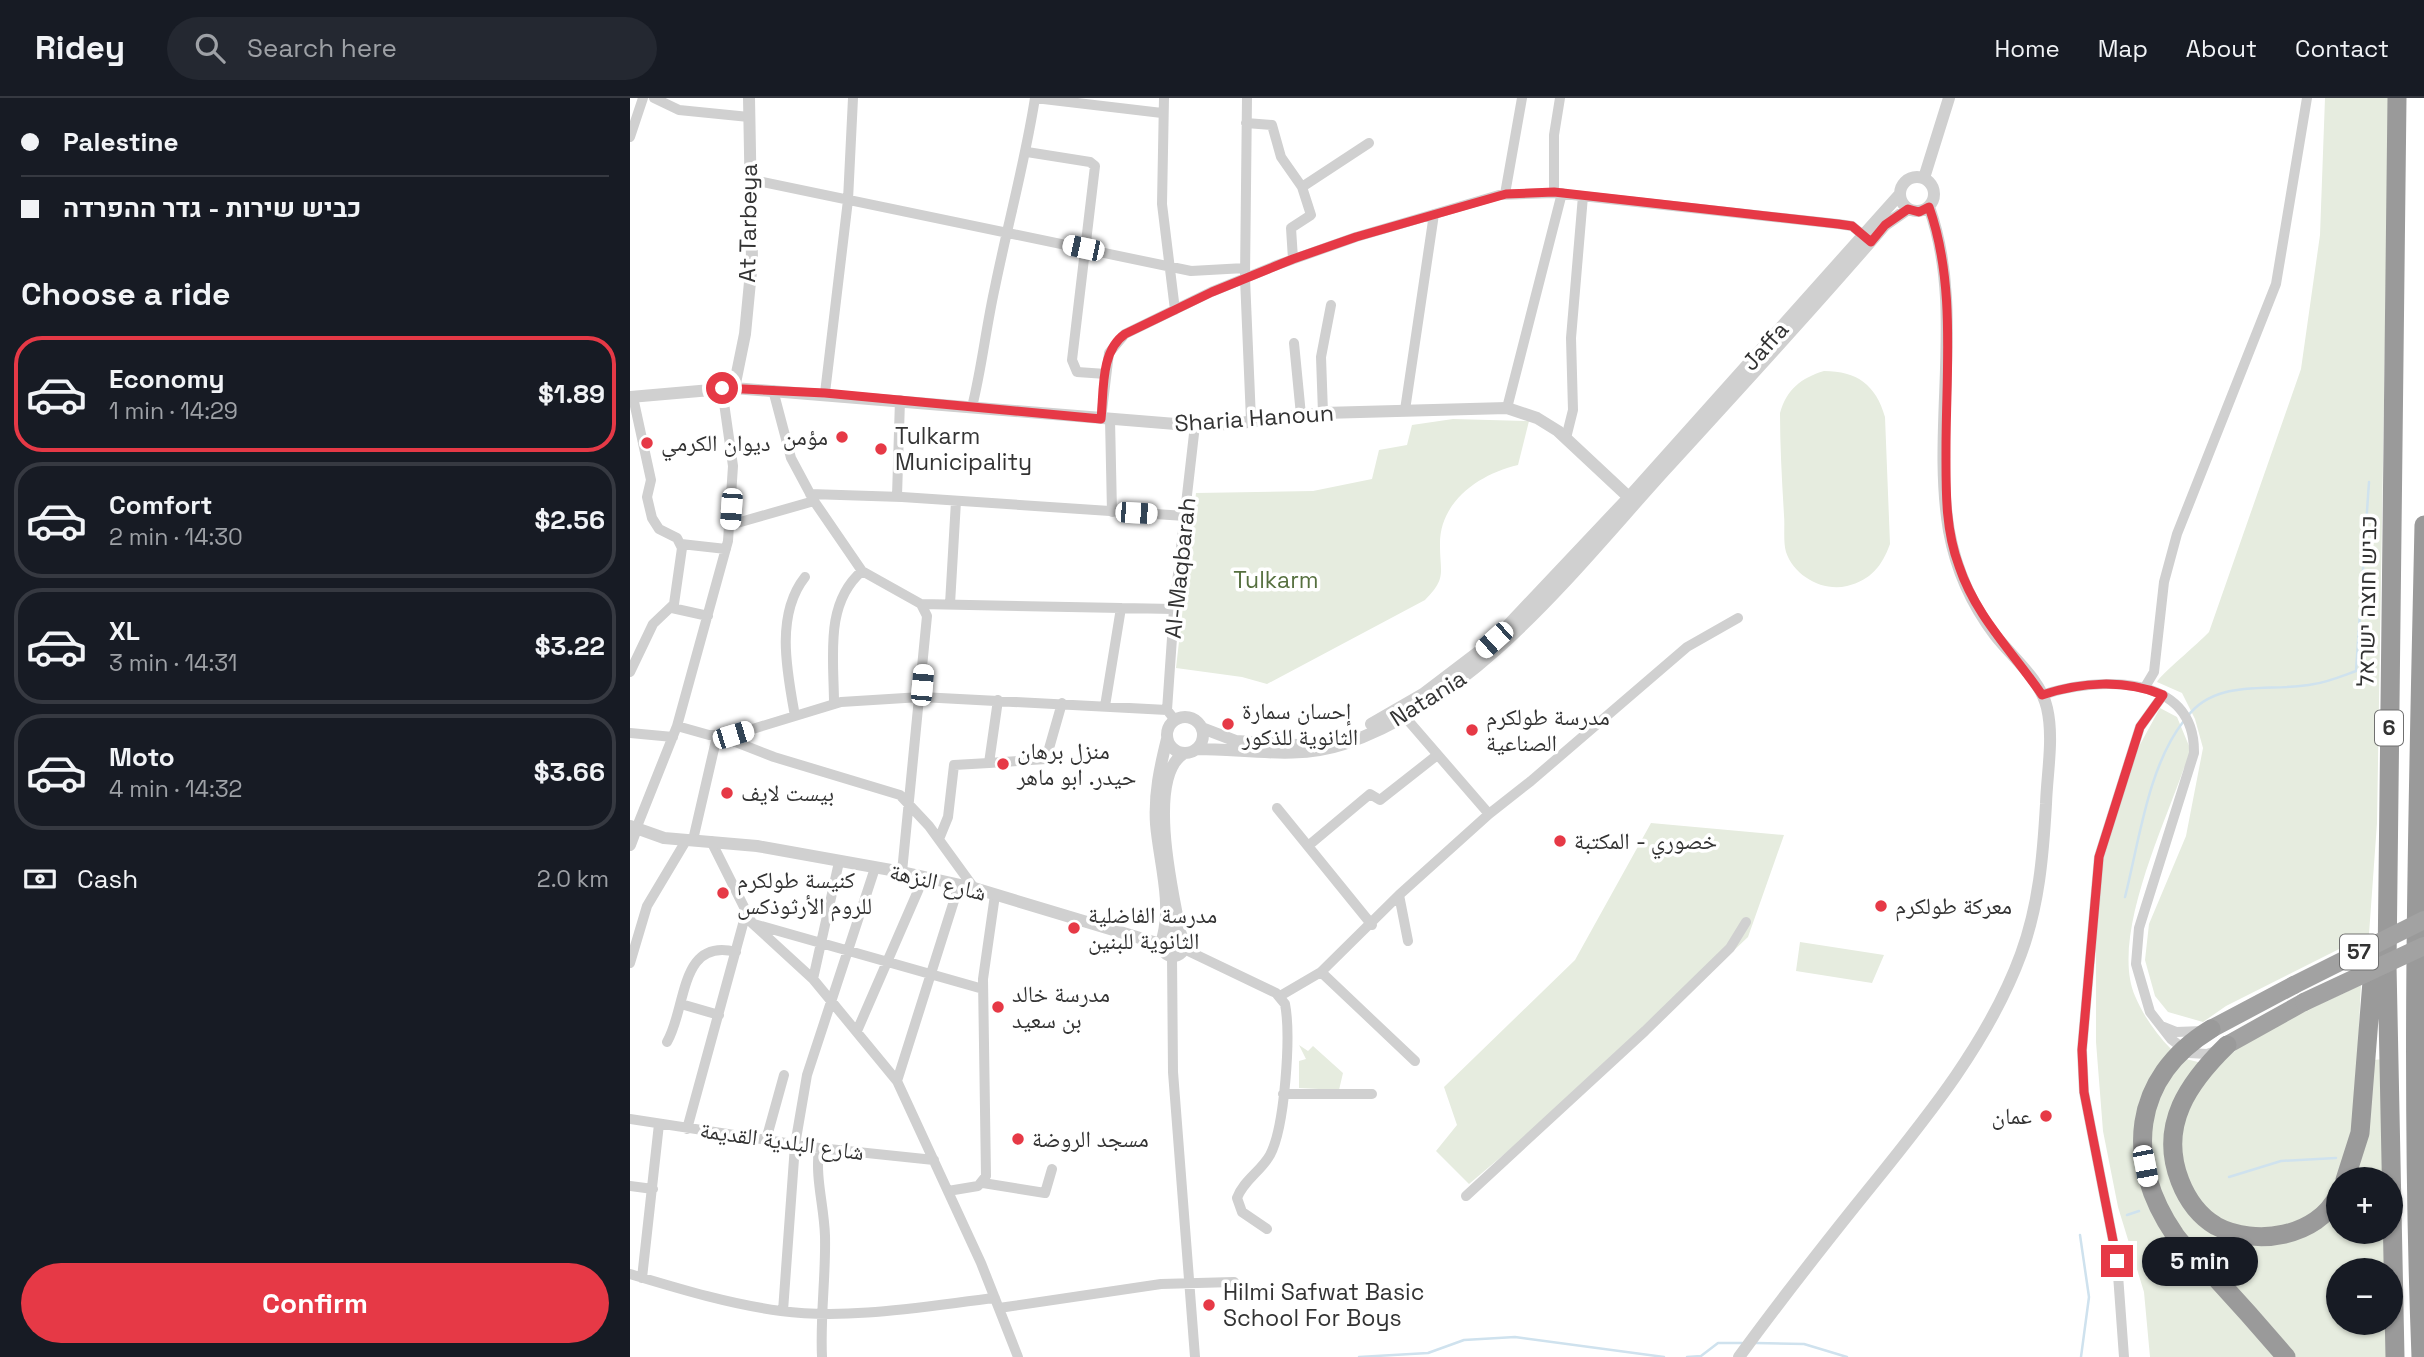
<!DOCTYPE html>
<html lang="en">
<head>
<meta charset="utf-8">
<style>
  body { margin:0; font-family:"Space Grotesk","Noto Naskh Arabic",Heebo,sans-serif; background:#242831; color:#f1f3f6; height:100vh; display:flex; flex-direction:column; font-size:26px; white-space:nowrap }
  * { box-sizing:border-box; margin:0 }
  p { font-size:23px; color:#9ea1a6 }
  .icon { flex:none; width:38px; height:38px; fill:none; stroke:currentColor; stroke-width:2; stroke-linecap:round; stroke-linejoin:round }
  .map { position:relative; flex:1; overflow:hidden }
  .sheet { display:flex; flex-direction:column; background:#171b24; width:630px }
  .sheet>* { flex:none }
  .top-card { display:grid; align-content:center; height:154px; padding:0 21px; background:#171b24 }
  .fabs { position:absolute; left:1696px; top:1069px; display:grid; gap:14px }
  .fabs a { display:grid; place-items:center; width:77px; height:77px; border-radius:50%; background:#171b24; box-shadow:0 2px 5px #0004; font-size:35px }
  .end { position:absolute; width:32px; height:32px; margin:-16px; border:9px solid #e63946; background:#fff; box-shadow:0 0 0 4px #fff }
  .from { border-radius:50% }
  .bubble { position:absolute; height:49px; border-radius:24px; background:#171b24; box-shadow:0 2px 5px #0004; font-size:23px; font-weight:600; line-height:49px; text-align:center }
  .car { position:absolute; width:21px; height:42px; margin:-21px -10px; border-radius:9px; box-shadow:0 0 5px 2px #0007; background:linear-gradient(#fff 24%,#345 0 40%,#fff 0 76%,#345 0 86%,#fff 0) }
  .top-card b { display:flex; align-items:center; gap:24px; height:66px; font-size:26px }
  .top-card b+b { border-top:2px solid #363941 }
  .top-card i { width:18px; height:18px; background:#f1f3f6 }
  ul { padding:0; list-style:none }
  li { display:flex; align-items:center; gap:21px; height:116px; margin:0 14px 10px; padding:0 7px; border:4px solid #363941; border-radius:28px }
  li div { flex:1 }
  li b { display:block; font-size:26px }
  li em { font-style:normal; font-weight:600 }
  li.selected { border-color:#e63946 }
  li>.icon { width:63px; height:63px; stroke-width:1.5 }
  h2 { padding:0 21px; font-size:32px; line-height:84px }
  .pay { display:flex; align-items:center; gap:18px; height:77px; padding:0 21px; font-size:26px }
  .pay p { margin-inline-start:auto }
  .action { display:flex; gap:14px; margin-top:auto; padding:14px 21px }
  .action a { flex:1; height:80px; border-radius:42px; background:#e63946; color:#fff; font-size:28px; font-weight:600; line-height:80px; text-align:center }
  header { display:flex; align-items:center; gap:42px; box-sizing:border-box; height:98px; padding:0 35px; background:#171b24; border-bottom:2px solid #363941 }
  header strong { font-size:33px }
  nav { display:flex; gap:38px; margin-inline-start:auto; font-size:24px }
  .search { width:490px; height:63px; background:#242831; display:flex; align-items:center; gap:18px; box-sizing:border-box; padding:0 24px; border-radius:38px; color:#9ea1a6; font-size:26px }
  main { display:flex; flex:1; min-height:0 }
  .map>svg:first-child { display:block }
  .green { fill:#e6ecdf }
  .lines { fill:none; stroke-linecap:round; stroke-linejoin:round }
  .stream { stroke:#cfe2ee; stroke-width:2.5 }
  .minor { stroke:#d0d0d0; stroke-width:10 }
  .tertiary { stroke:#d0d0d0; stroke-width:12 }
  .trunk { stroke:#a2a2a2; stroke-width:18 }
  .motorway { stroke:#9a9a9a; stroke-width:19 }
  .trunk-bridge { stroke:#a2a2a2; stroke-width:18 }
  .route { stroke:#e63946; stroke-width:9 }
  .poi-dot { fill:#e63946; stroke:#fff; stroke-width:2.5 }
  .labels { text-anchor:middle; stroke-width:7; stroke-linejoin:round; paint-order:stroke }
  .shield { fill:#fff; stroke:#707070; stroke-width:2 }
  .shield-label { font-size:21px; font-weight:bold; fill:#333 }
  .street-label { font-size:23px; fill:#333; stroke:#fff }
  .poi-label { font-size:23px; fill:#333; stroke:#fff; text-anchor:start }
  .park-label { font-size:23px; fill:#56703f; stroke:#fff }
</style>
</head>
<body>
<header>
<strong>Ridey</strong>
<div class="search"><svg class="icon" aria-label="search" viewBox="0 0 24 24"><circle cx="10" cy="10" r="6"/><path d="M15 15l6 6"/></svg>Search here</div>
<nav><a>Home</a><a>Map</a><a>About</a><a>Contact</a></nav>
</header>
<main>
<section class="sheet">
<div class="top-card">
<b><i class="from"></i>Palestine</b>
<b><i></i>כביש שירות - גדר ההפרדה</b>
</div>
<h2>Choose a ride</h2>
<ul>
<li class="selected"><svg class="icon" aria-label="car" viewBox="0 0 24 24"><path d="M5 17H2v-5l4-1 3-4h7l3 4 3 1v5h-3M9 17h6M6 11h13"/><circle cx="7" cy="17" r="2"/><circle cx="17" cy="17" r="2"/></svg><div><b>Economy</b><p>1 min · 14:29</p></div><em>$1.89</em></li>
<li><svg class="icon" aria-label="car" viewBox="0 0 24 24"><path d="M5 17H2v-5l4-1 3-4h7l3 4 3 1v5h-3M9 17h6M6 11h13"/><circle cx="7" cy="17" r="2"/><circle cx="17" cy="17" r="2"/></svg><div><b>Comfort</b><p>2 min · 14:30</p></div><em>$2.56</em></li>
<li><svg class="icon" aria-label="car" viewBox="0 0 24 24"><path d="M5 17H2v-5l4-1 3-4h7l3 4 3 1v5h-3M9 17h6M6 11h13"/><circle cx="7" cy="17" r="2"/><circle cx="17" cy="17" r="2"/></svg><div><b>XL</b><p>3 min · 14:31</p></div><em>$3.22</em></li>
<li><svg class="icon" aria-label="car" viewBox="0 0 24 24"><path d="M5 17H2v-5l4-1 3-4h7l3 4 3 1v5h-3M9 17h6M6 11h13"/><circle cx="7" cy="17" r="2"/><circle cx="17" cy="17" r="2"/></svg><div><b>Moto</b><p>4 min · 14:32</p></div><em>$3.66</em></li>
</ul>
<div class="pay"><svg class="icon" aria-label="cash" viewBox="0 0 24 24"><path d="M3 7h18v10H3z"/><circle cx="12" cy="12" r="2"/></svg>Cash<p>2.0 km</p></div>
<div class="action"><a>Confirm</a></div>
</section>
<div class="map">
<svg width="1794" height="1259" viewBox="0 0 1794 1259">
  <rect width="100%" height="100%" fill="#fff"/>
  <!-- green -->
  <path class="green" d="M1695 0H1759L1747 725 1739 836 1596 908 1573 924 1538 914 1525 898 1515 862 1519 826 1556 738 1573 650 1565 621 1552 595 1527 584C1530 577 1569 545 1579 534L1671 271 1690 137Z
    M1194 273C1227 273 1246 287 1255 319L1260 446C1252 468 1241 482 1217 488 1193 494 1164 478 1156 454 1153 444 1155 428 1154 417 1152 383 1150 349 1150 315 1157 291 1171 280 1194 273Z
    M823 321 899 323 888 367C849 376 809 404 810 447 810 475 817 480 795 502L637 586 612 579 546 570 566 395 683 393 742 381 749 352 777 347 782 327Z
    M1530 610 1547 619 1564 660 1554 670C1534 728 1480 840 1505 898 1513 917 1526 936 1541 951L1516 988 1509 1004 1505 1042 1522 1103 1655 1259H1520L1514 1194 1488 1109 1473 1033 1466 944V785L1507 652Z
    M1021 725 1154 737 1118 839 1017 935 839 1086 806 1053 827 1027 814 989 945 862Z
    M1170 844 1254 857 1242 885 1166 873Z
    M1731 887C1727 947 1731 1045 1702 1095 1681 1130 1624 1142 1589 1122 1545 1097 1540 1022 1569 986 1610 937 1675 914 1731 887Z
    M669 947 678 953 683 948 713 975 709 992 669 990V963L676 961Z
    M1552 960 1572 965 1539 1074 1603 1142 1708 1110V1134H1757L1758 1172H1708V1225H1759V1259H1664L1552 1135 1534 1108 1519 1053 1523 1007Z
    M1753 961 1756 1081 1723 1082 1744 962Z"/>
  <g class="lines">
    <!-- stream -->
    <path class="stream" d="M1557 619C1587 579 1641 595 1684 586 1698 584 1712 578 1726 573L1739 384
      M1495 799C1509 744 1518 669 1553 624
      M1599 1079 1651 1063 1706 1060
      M1497 1117 1509 1113
      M1450 1137 1459 1199 1451 1259
      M1126 1245 1174 1246 1217 1259
      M729 1259 798 1255 834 1242 885 1239 1034 1259
      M1057 1259 1071 1258 1088 1245H1112"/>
    <!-- minor -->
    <path class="minor" d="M24 0 49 12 119 19
      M405 0 532 15
      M534 0 532 106 545 212
      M617 0 615 180 621 322
      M616 25 642 27 651 59 672 89
      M0 39 13 0
      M397 54 460 64 465 68 442 262 447 274 476 276
      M118 81 561 173 615 170
      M924 95V37L930 0
      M875 96 892 0
      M663 161 661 130 681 117 672 89 739 45
      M664 245 671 317
      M143 292 161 360 184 403 232 473 291 506 297 518 272 774
      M195 295 218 102 223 0
      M342 309C352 269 356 229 365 189 378 125 395 64 405 0
      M877 310 932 95
      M775 312 804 116
      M693 315 691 259 701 207
      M471 321 479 255 495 236 581 194 647 167 726 139 869 97 924 95 1208 126 1222 128 1239 142
      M480 321 482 414
      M936 340 943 312 941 240 953 98
      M180 396 272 399 555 418
      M267 398 270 302
      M100 427 184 403
      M51 446 96 451
      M291 506 544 511
      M320 506 326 403
      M42 510 78 518
      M0 574 23 526 44 506 52 450 47 440 29 431 22 420 17 399 21 382 3 299
      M1515 589 1524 574 1534 484 1547 436 1646 186 1677 0
      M1412 597C1467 579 1565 574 1564 655L1509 830 1506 866 1520 914 1541 941 1559 955 1577 956 1589 952
      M204 606C204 560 194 506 232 473
      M475 608 491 510
      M537 612 544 511 565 327
      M769 612 859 716
      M165 618C157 574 145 517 175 479
      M47 628 79 637H103L211 604 291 599 537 612 545 622
      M0 635 43 639
      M93 639 144 659 270 697 299 728 344 790
      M359 665 416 661 432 605
      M647 710 742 827
      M6 731 47 628 98 443 103 368 92 291
      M309 741 318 719 324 667 359 665 368 602
      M63 742 87 638
      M81 743 122 825 183 881 267 983 351 1165 388 1259
      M678 748 740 696 750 702 806 658
      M769 797 778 843
      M124 826 353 891
      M554 851 646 895 655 906C661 937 655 1029 640 1057 631 1073 613 1083 607 1100L612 1114 637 1131
      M542 858 543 974 565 1259
      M0 865 17 808 57 741
      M691 874 785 963
      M183 881 209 764
      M650 898 691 874 769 797 859 716 901 683 1057 549 1108 520
      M51 906 89 917
      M1531 928 1546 934 1573 933
      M227 933 294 779
      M37 944C57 910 49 839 106 854
      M267 983 329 787
      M653 996H742
      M0 1021 189 1050 304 1062
      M57 1031 116 815
      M136 1042 154 977
      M189 1050C185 1081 194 1107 195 1138 196 1178 190 1218 192 1259
      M353 1085 415 1095 422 1071
      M0 1088 23 1091
      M318 1093 348 1088 356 1078 353 881 365 797
      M836 1098 1015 933 1100 850 1116 824
      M0 1176C50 1191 99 1206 151 1213 220 1222 296 1208 365 1200
      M12 1180 29 1026
      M369 1210 531 1186 604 1184
      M153 1213 165 1047 177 977 245 770
      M1494 1259 1487 1163 1454 994 1452 952 1469 759 1510 629 1533 597"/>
    <!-- tertiary -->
    <path class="tertiary" d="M1270 96a17 17 0 1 1 34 0a17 17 0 1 1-34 0Z
      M1294 80 1319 0
      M104 290 115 236 122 163 119 0
      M0 299 104 290 558 327 601 326 693 315 877 310 907 320 928 333 1005 405
      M537 637a18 18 0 1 1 36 0a18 18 0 1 1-36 0Z
      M741 626 793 596 864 542 999 399 1270 96
      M572 630 606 643 667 647
      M567 651C617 651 666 662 714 646 847 601 945 471 1036 371 1110 290 1184 210 1255 127L1278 111
      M0 728 34 740 127 748 272 774 344 790 530 846
      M0 747 6 731
      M531 846a12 12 0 1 1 24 0a12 12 0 1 1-24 0Z
      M551 837C543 797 516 681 553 656
      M533 838C542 803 529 762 526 726 524 696 530 669 537 641
      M1109 1259C1147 1207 1186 1157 1226 1107 1288 1030 1357 949 1391 856 1409 807 1413 758 1416 706 1417 675 1424 640 1417 610 1411 582 1382 559 1365 537 1342 507 1326 471 1319 433 1301 327 1336 212 1299 109"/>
    <!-- trunk -->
    <path class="trunk" d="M1581 931 1664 887
      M1597 947 1674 904"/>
    <!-- motorway -->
    <path class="motorway" d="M1581 931C1501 980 1494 1063 1545 1137 1556 1152 1572 1166 1585 1179 1609 1205 1633 1232 1656 1259
      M1597 947C1559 984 1528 1027 1550 1083 1557 1101 1569 1118 1586 1128 1625 1149 1688 1139 1708 1097
      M1715 1082 1730 1035 1744 858
      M1765 1259 1757 867 1767 0
      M1791 1259C1780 982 1788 704 1794 427"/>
    <!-- trunk-bridge -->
    <path class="trunk-bridge" d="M1664 887 1794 822
      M1674 904 1794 848"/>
  </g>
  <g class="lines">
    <!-- route -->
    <path class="route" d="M92 290 195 295 471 321C474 294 470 253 495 236L582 194 663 161 726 139 876 96 924 94 1208 126 1222 128 1241 144 1255 127 1278 111 1289 114 1299 109C1326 185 1316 273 1316 352 1316 392 1315 431 1329 468 1346 519 1383 554 1412 597 1451 584 1495 581 1533 597L1510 629 1469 759 1452 952 1454 994 1487 1163"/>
  </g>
  <!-- markers -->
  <g class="poi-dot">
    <circle cx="212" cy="339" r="7"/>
    <circle cx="17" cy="345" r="7"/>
    <circle cx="251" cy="351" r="7"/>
    <circle cx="598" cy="626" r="7"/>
    <circle cx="842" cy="632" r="7"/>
    <circle cx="373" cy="666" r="7"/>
    <circle cx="97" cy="695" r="7"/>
    <circle cx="930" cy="743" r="7"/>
    <circle cx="93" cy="795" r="7"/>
    <circle cx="1251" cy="808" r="7"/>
    <circle cx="444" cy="830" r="7"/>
    <circle cx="368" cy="909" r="7"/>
    <circle cx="1416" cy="1018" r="7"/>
    <circle cx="388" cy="1041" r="7"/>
    <circle cx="579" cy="1207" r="7"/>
  </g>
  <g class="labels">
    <!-- shield labels -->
    <g class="shield">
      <rect x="1745" y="612.5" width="28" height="35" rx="5"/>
      <rect x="1710" y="836.5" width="38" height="35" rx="5"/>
    </g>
    <g class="shield-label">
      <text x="1759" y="637">6</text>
      <text x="1729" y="861">57</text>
    </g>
    <!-- street labels -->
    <g class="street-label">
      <text transform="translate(118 125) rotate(-89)" y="8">At Tarbeya</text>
      <text transform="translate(1135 248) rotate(-48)" y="8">Jaffa</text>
      <text transform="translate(624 320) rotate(-4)" y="8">Sharia Hanoun</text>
      <text transform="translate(550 470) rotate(-84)" y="8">Al-Maqbarah</text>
      <text transform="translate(1737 503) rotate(-89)" y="8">כביש חוצה ישראל</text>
      <text transform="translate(798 600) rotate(-32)" y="8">Natania</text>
      <text transform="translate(308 784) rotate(13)" y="8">شارع النزهة</text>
      <text transform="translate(152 1043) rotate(8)" y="8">شارع البلدية القديمة</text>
    </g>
    <!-- poi labels -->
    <g class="poi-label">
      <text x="265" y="346">Tulkarm<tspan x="265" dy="26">Municipality</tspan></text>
      <text x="198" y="347" text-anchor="end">مؤمن</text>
      <text x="31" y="353">ديوان الكرمي</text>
      <text x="612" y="621">إحسان سمارة<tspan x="612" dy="26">الثانوية للذكور</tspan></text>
      <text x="856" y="627">مدرسة طولكرم<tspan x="856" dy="26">الصناعية</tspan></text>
      <text x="387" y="661">منزل برهان<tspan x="387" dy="26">حيدر. ابو ماهر</tspan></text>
      <text x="111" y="703">بيست لايف</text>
      <text x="944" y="751">خصوري - المكتبة</text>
      <text x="107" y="790">كنيسة طولكرم<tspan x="107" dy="26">للروم الأرثوذكس</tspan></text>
      <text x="1265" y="816">معركة طولكرم</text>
      <text x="458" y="825">مدرسة الفاضلية<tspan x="458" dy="26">الثانوية للبنين</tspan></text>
      <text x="382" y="904">مدرسة خالد<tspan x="382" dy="26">بن سعيد</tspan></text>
      <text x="1402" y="1026" text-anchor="end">عمان</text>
      <text x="402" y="1049">مسجد الروضة</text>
      <text x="593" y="1202">Hilmi Safwat Basic<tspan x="593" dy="26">School For Boys</tspan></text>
    </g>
    <!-- park labels -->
    <g class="park-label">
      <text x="646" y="490">Tulkarm</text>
    </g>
  </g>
</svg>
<div class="fabs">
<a>+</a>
<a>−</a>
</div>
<i class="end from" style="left:92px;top:290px"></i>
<i class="end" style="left:1487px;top:1163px"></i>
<div class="bubble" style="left:1512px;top:1139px;width:116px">5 min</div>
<i class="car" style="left:453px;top:150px;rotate:282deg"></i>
<i class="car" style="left:101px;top:411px;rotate:184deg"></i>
<i class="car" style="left:506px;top:415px;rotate:93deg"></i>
<i class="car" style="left:864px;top:542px;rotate:228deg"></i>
<i class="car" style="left:292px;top:587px;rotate:5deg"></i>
<i class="car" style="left:103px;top:637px;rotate:73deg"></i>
<i class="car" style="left:1515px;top:1068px;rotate:169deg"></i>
</div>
</main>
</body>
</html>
